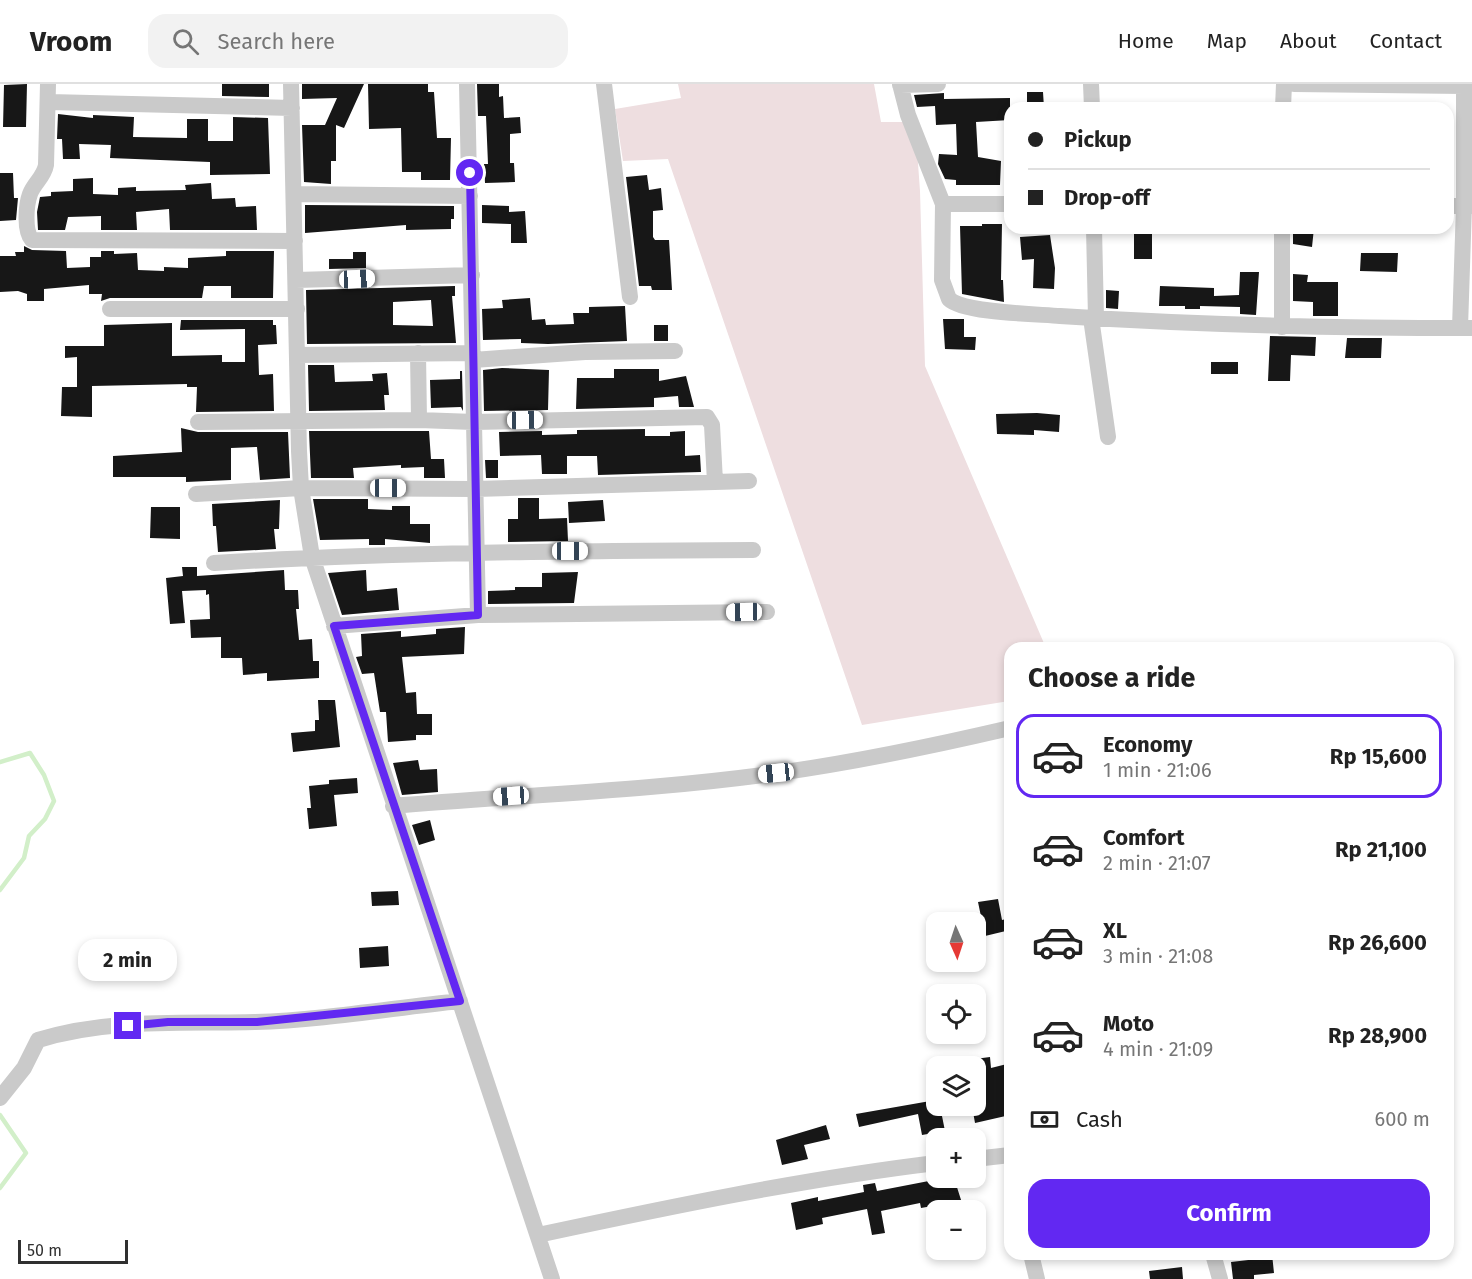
<!DOCTYPE html>
<html lang="en">
<head>
<meta charset="utf-8">
<style>
  body { margin:0; font-family:"Fira Sans",sans-serif; background:#f2f2f2; color:#222; height:100vh; display:flex; flex-direction:column; font-size:22px; white-space:nowrap }
  * { box-sizing:border-box; margin:0 }
  p { font-size:20px; color:#767676 }
  .icon { flex:none; width:33px; height:33px; fill:none; stroke:currentColor; stroke-width:2; stroke-linecap:round; stroke-linejoin:round }
  .map { position:relative; flex:1; overflow:hidden }
  .side { position:absolute; left:1004px; top:558px; width:450px; height:618px; display:flex; flex-direction:column; background:#fff; border-radius:18px; box-shadow:0 3px 9px #0003 }
  .side>* { flex:none }
  .banner { position:absolute; left:1004px; top:18px; width:450px; height:132px; border-radius:18px; box-shadow:0 3px 9px #0003; display:grid; align-content:center; height:132px; padding:0 24px; background:#fff }
  .needle { width:39px; rotate:177deg }
  .fabs { position:absolute; left:926px; top:828px; display:grid; gap:12px }
  .fabs a { display:grid; place-items:center; width:60px; height:60px; border-radius:12px; background:#fff; box-shadow:0 3px 9px #0003; font-size:30px }
  .scale { position:absolute; left:18px; bottom:15px; width:110px; box-sizing:border-box; padding-left:6px; border:3px solid #303030; border-top:0; font-size:16px; line-height:21px; white-space:nowrap; color:#303030; -webkit-text-stroke:4px #fff; paint-order:stroke }
  .end { position:absolute; width:27px; height:27px; margin:-14px; border:8px solid #6228f2; background:#fff; box-shadow:0 0 0 3px #fff }
  .from { border-radius:50% }
  .bubble { position:absolute; height:42px; border-radius:18px; background:#fff; box-shadow:0 3px 9px #0003; font-size:20px; font-weight:700; line-height:42px; text-align:center }
  .car { position:absolute; width:18px; height:36px; margin:-18px -9px; border-radius:8px; box-shadow:0 0 4px 2px #0007; background:linear-gradient(#fff 24%,#345 0 40%,#fff 0 76%,#345 0 86%,#fff 0) }
  .banner b { display:flex; align-items:center; gap:21px; height:57px; font-size:22px }
  .banner b+b { border-top:2px solid #e0e0e0 }
  .banner i { width:15px; height:15px; background:#222 }
  ul { padding:0; list-style:none }
  li { display:flex; align-items:center; gap:18px; height:84px; margin:0 12px 9px; padding:0 12px; border:3px solid transparent; border-radius:18px }
  li div { flex:1 }
  li b { display:block; font-size:22px }
  li em { font-style:normal; font-weight:700 }
  li.selected { border-color:#6228f2 }
  li>.icon { width:54px; height:54px; stroke-width:1.5 }
  h2 { padding:0 24px; font-size:27px; line-height:72px }
  .pay { display:flex; align-items:center; gap:15px; height:66px; padding:0 24px; font-size:22px }
  .pay p { margin-inline-start:auto }
  .cta { display:flex; gap:12px; margin-top:auto; padding:12px 24px }
  .cta a { flex:1; height:69px; border-radius:18px; background:#6228f2; color:#fff; font-size:24px; font-weight:700; line-height:69px; text-align:center }
  header { display:flex; align-items:center; gap:36px; box-sizing:border-box; height:84px; padding:0 30px; background:#fff; border-bottom:2px solid #e0e0e0 }
  header strong { font-size:28px }
  nav { display:flex; gap:33px; margin-inline-start:auto; font-size:21px }
  .search { width:420px; height:54px; background:#f2f2f2; display:flex; align-items:center; gap:15px; box-sizing:border-box; padding:0 21px; border-radius:18px; color:#767676; font-size:22px }
  .map>svg:first-child { display:block }
  .green { fill:#eedee0 }
  .lines { fill:none; stroke-linecap:round; stroke-linejoin:round }
  .stream { stroke:#d2efc9; stroke-width:4.5 }
  .building { fill:#171717; fill-rule:evenodd }
  .street { stroke:#cacaca; stroke-width:16 }
  .route { stroke:#6228f2; stroke-width:8 }
</style>
</head>
<body>
<header>
<strong>Vroom</strong>
<div class="search"><svg class="icon" aria-label="search" viewBox="0 0 24 24"><circle cx="10" cy="10" r="6"/><path d="M15 15l6 6"/></svg>Search here</div>
<nav><a>Home</a><a>Map</a><a>About</a><a>Contact</a></nav>
</header>
<div class="map">
<svg width="1472" height="1195" viewBox="0 0 1472 1195">
  <rect width="100%" height="100%" fill="#fff"/>
  <!-- green -->
  <path class="green" d="M678 0H874L881 38H915L920 107 925 282 1046 564H1010L1009 617 862 641 668 75 623 77 615 25 681 14Z"/>
  <g class="lines">
    <!-- stream -->
    <path class="stream" d="M0 678 30 669 44 691 54 717 45 735 29 752 24 774 0 806
      M0 1031 26 1069 0 1104"/>
  </g>
  <!-- building -->
  <path class="building" d="M27 0 26 43H3L4 1Z
    M222 0H269V13L222 12Z
    M302 0H364L344 44 336 41V77H331V100L304 98 302 41H325L337 14 302 15Z
    M368 0H428V8H434L437 54H451L450 96H421V88H402L401 44 369 45Z
    M477 0H499V13L503 12 504 34 520 33 521 49 510 50V79H514L515 98 485 99 484 80H488L486 32H478Z
    M1027 8H1043L1044 24H1027Z
    M944 9V15L1010 14V36L976 38 978 73 1001 77 1000 101H956V96L945 95 938 80 939 70 957 71 956 40 936 41 935 22 917 23 914 11Z
    M58 30 93 34V31L134 33 133 53 187 54V35H208V57H233V33L268 34 270 90 210 91V78L110 74 111 61 79 60 80 75H63L62 55H57Z
    M0 89H13L14 114H18L16 136 0 137Z
    M647 91 649 106 661 104 663 126 653 127V153L655 156H669L672 206H652L651 202H639L626 93Z
    M93 94V110L118 111V104L136 103V107L186 106 185 101 211 99 212 115 235 114 236 123 256 122 257 146H170L169 125 136 128 137 146H101V132L68 133 65 146H38L37 128 40 113 51 112V108L73 107V95Z
    M305 121 454 122V135H451V145L406 146V141L305 149Z
    M482 121 509 122V128L525 127 527 159H511V140L482 139Z
    M982 140H1002L1001 196H1003L1004 218 962 210 960 142H982Z
    M1134 144H1152V175H1134Z
    M1293 144H1314L1312 163 1293 160Z
    M1050 151 1055 184 1054 205 1033 204 1034 175 1022 176 1020 153Z
    M24 162 32 166 66 167 67 184 90 183V173H101V167H114V170L137 169 138 186 164 187V183L188 184V174L226 172V167H274L273 214H231V202H204L202 214H110L101 217 102 210H89V201L44 205V217H27V210L18 207 0 208V172H16L15 168H24Z
    M353 168H366V184L329 185V175H353Z
    M1361 169H1398L1397 188 1360 187Z
    M1240 188H1259L1256 231 1240 230V223L1200 222V225H1185V222H1159L1160 202 1214 204V212L1239 211Z
    M1293 190 1308 191 1307 198H1338V232H1313V218L1293 217Z
    M455 202V212H452L456 259 307 260 306 206ZM431 216 433 242 393 241V218Z
    M1106 206 1119 207 1118 225 1106 224Z
    M530 214 532 236 545 235 546 241 574 240 573 229H589V223L625 222 627 257 548 260 521 259V255L483 256 482 225 503 224 502 216Z
    M943 235H964V253H976L975 266 945 265Z
    M181 236H273V241H276L277 260 258 261 259 291 273 290 274 327 196 328 197 303H187V300L92 302V333L61 332 62 303H77V273L65 274V262H104V241L172 239V272L222 271V278H245V245L180 246Z
    M654 241H668V257H654Z
    M1270 252 1316 253 1315 272 1291 271 1290 297H1268Z
    M1347 254H1382L1381 274H1345Z
    M1211 278H1238V290H1211Z
    M308 281H334L335 298 373 297 372 290 387 289 389 311H384L385 326 309 327Z
    M502 284 549 286 548 326 484 327 483 286Z
    M614 285H659V297L686 292 694 323H679L678 312 654 314V323L576 325 577 294H614Z
    M460 287H462L463 327 461 323 431 324 430 296 460 295Z
    M1037 329 1060 331 1059 348 1034 346V351L997 350 996 330Z
    M181 344 198 348H288L290 394 260 396 257 363 231 364V396L186 398V393H113V372L182 368Z
    M645 345V352H670V348L685 347V372L700 371 701 388 598 391 597 372H567V390H542L541 371 500 372 499 348 542 347V351L577 350V346Z
    M309 347H429L431 375H444L445 394H424V383L401 384V381L353 384 354 394H311Z
    M485 376H498V394H486Z
    M518 414H539V435L567 434 568 457 508 458V435H518Z
    M313 415H368V425L392 426V422H410V440H430V459L385 455V461H369V455L320 456Z
    M280 416 279 445H274L276 465 218 468 216 442H213L212 420Z
    M603 416 605 437 569 439 568 418Z
    M151 423H180V455L150 454Z
    M182 483H197V492L284 486 285 506H298L299 525H296L299 556 312 555 313 577H319V594L267 597V589L243 591 242 574H221V553L191 554 190 536 210 535 209 510 206 511V506L182 507 185 539 170 540 166 494 183 492Z
    M366 486 367 507 397 504 399 526 342 531 328 489Z
    M578 488 574 519 488 520V507L515 506V503H542V489Z
    M465 543 464 570 402 573 406 609 416 608 417 630H432V651H416V656L388 658 386 628H380L374 589 362 590 356 573 362 572 361 550 401 547V553L436 550V545Z
    M318 616H335L340 663 293 668 291 649 315 647V636H319Z
    M418 676 420 686 437 685 438 708 402 711 393 679Z
    M357 694 358 709 334 711 337 742 309 745 307 724H311L309 702 329 700V696Z
    M430 736 435 756 419 761 412 741Z
    M398 807 399 821 372 822 371 808Z
    M998 815 1002 836 1010 834V846L985 852 978 818Z
    M388 862 389 882 360 884 359 864Z
    M990 973 991 984 1007 980 1010 1031 975 1039 972 1022H975V975Z
    M936 1016V1022H940L945 1047 922 1051 918 1030 859 1043 856 1030Z
    M826 1041 830 1055 804 1061 808 1075 782 1081 776 1056Z
    M934 1096 935 1103 955 1097 962 1119 951 1123 949 1119 921 1124 920 1119 881 1127 885 1149 872 1151 867 1125 822 1134 823 1140 796 1146 791 1119 818 1113V1117L864 1108 863 1101 875 1099 877 1107Z
    M1272 1170 1274 1189 1254 1191V1195H1233L1231 1178 1257 1175V1171Z
    M1182 1183 1183 1195H1150L1149 1187Z"/>
  <g class="lines">
    <!-- street -->
    <path class="street" d="M48 0 46 81C44 93 34 99 30 110 26 121 24 147 32 156L295 157
      M291 0 299 367 301 404 312 473 552 1195
      M467 0 478 531
      M604 0 630 213
      M900 0 908 31 943 120H1010
      M1091 0 1092 24
      M1294 0 1464 2
      M900 1 938 0
      M49 18 292 24
      M1283 24 1284 0
      M295 110 470 112
      M943 120 942 196 949 215C963 229 1037 230 1060 232 1198 241 1334 244 1472 244
      M1448 122H1472
      M1094 144 1096 234
      M1282 144V243
      M296 196 472 191
      M110 225H297
      M1091 234 1108 353
      M1460 244 1464 121V0
      M418 269 419 336
      M297 271 472 269
      M473 276 585 268 675 267
      M198 338 419 336 474 338 707 333 712 341 715 398
      M196 410 301 404 475 405 749 397
      M214 479C393 468 573 467 753 466
      M334 542 478 531 767 528
      M393 722C521 711 650 707 778 689 856 678 933 662 1010 644
      M0 1014 24 984 38 956C108 934 183 940 255 938 323 936 392 924 460 917
      M975 1075 1010 1071
      M538 1151C669 1123 803 1095 936 1079
      M1031 1170 1037 1195
      M1213 1170 1220 1195"/>
  </g>
  <g class="lines">
    <!-- route -->
    <path class="route" d="M128 942 168 938H257L460 917 334 542 478 531 470 89"/>
  </g>
</svg>
<div class="fabs">
<a><svg class="needle" viewBox="-14 -14 28 28"><path d="M0-13l5 13h-10z" fill="#e53935"/><path d="M0 13l5-13h-10z" fill="#767676"/></svg></a>
<a><svg class="icon" aria-label="locate" viewBox="0 0 24 24"><circle cx="12" cy="12" r="6"/><path d="M12 2v4M12 18v4M2 12h4M18 12h4"/></svg></a>
<a><svg class="icon" aria-label="layers" viewBox="0 0 24 24"><path d="M12 4l9 5-9 5-9-5zM3 14l9 5 9-5"/></svg></a>
<a>+</a>
<a>−</a>
</div>
<div class="scale">50 m</div>
<i class="end from" style="left:470px;top:89px"></i>
<i class="end" style="left:128px;top:942px"></i>
<div class="bubble" style="left:78px;top:855px;width:99px">2 min</div>
<i class="car" style="left:357px;top:195px;rotate:87deg"></i>
<i class="car" style="left:525px;top:336px;rotate:89deg"></i>
<i class="car" style="left:388px;top:404px;rotate:90deg"></i>
<i class="car" style="left:570px;top:467px;rotate:90deg"></i>
<i class="car" style="left:744px;top:528px;rotate:269deg"></i>
<i class="car" style="left:776px;top:689px;rotate:264deg"></i>
<i class="car" style="left:511px;top:712px;rotate:266deg"></i>
<div class="banner">
<b><i class="from"></i>Pickup</b>
<b><i></i>Drop-off</b>
</div>
<section class="side">
<h2>Choose a ride</h2>
<ul>
<li class="selected"><svg class="icon" aria-label="car" viewBox="0 0 24 24"><path d="M5 17H2v-5l4-1 3-4h7l3 4 3 1v5h-3M9 17h6M6 11h13"/><circle cx="7" cy="17" r="2"/><circle cx="17" cy="17" r="2"/></svg><div><b>Economy</b><p>1 min · 21:06</p></div><em>Rp 15,600</em></li>
<li><svg class="icon" aria-label="car" viewBox="0 0 24 24"><path d="M5 17H2v-5l4-1 3-4h7l3 4 3 1v5h-3M9 17h6M6 11h13"/><circle cx="7" cy="17" r="2"/><circle cx="17" cy="17" r="2"/></svg><div><b>Comfort</b><p>2 min · 21:07</p></div><em>Rp 21,100</em></li>
<li><svg class="icon" aria-label="car" viewBox="0 0 24 24"><path d="M5 17H2v-5l4-1 3-4h7l3 4 3 1v5h-3M9 17h6M6 11h13"/><circle cx="7" cy="17" r="2"/><circle cx="17" cy="17" r="2"/></svg><div><b>XL</b><p>3 min · 21:08</p></div><em>Rp 26,600</em></li>
<li><svg class="icon" aria-label="car" viewBox="0 0 24 24"><path d="M5 17H2v-5l4-1 3-4h7l3 4 3 1v5h-3M9 17h6M6 11h13"/><circle cx="7" cy="17" r="2"/><circle cx="17" cy="17" r="2"/></svg><div><b>Moto</b><p>4 min · 21:09</p></div><em>Rp 28,900</em></li>
</ul>
<div class="pay"><svg class="icon" aria-label="cash" viewBox="0 0 24 24"><path d="M3 7h18v10H3z"/><circle cx="12" cy="12" r="2"/></svg>Cash<p>600 m</p></div>
<div class="cta"><a>Confirm</a></div>
</section>
</div>
</body>
</html>
